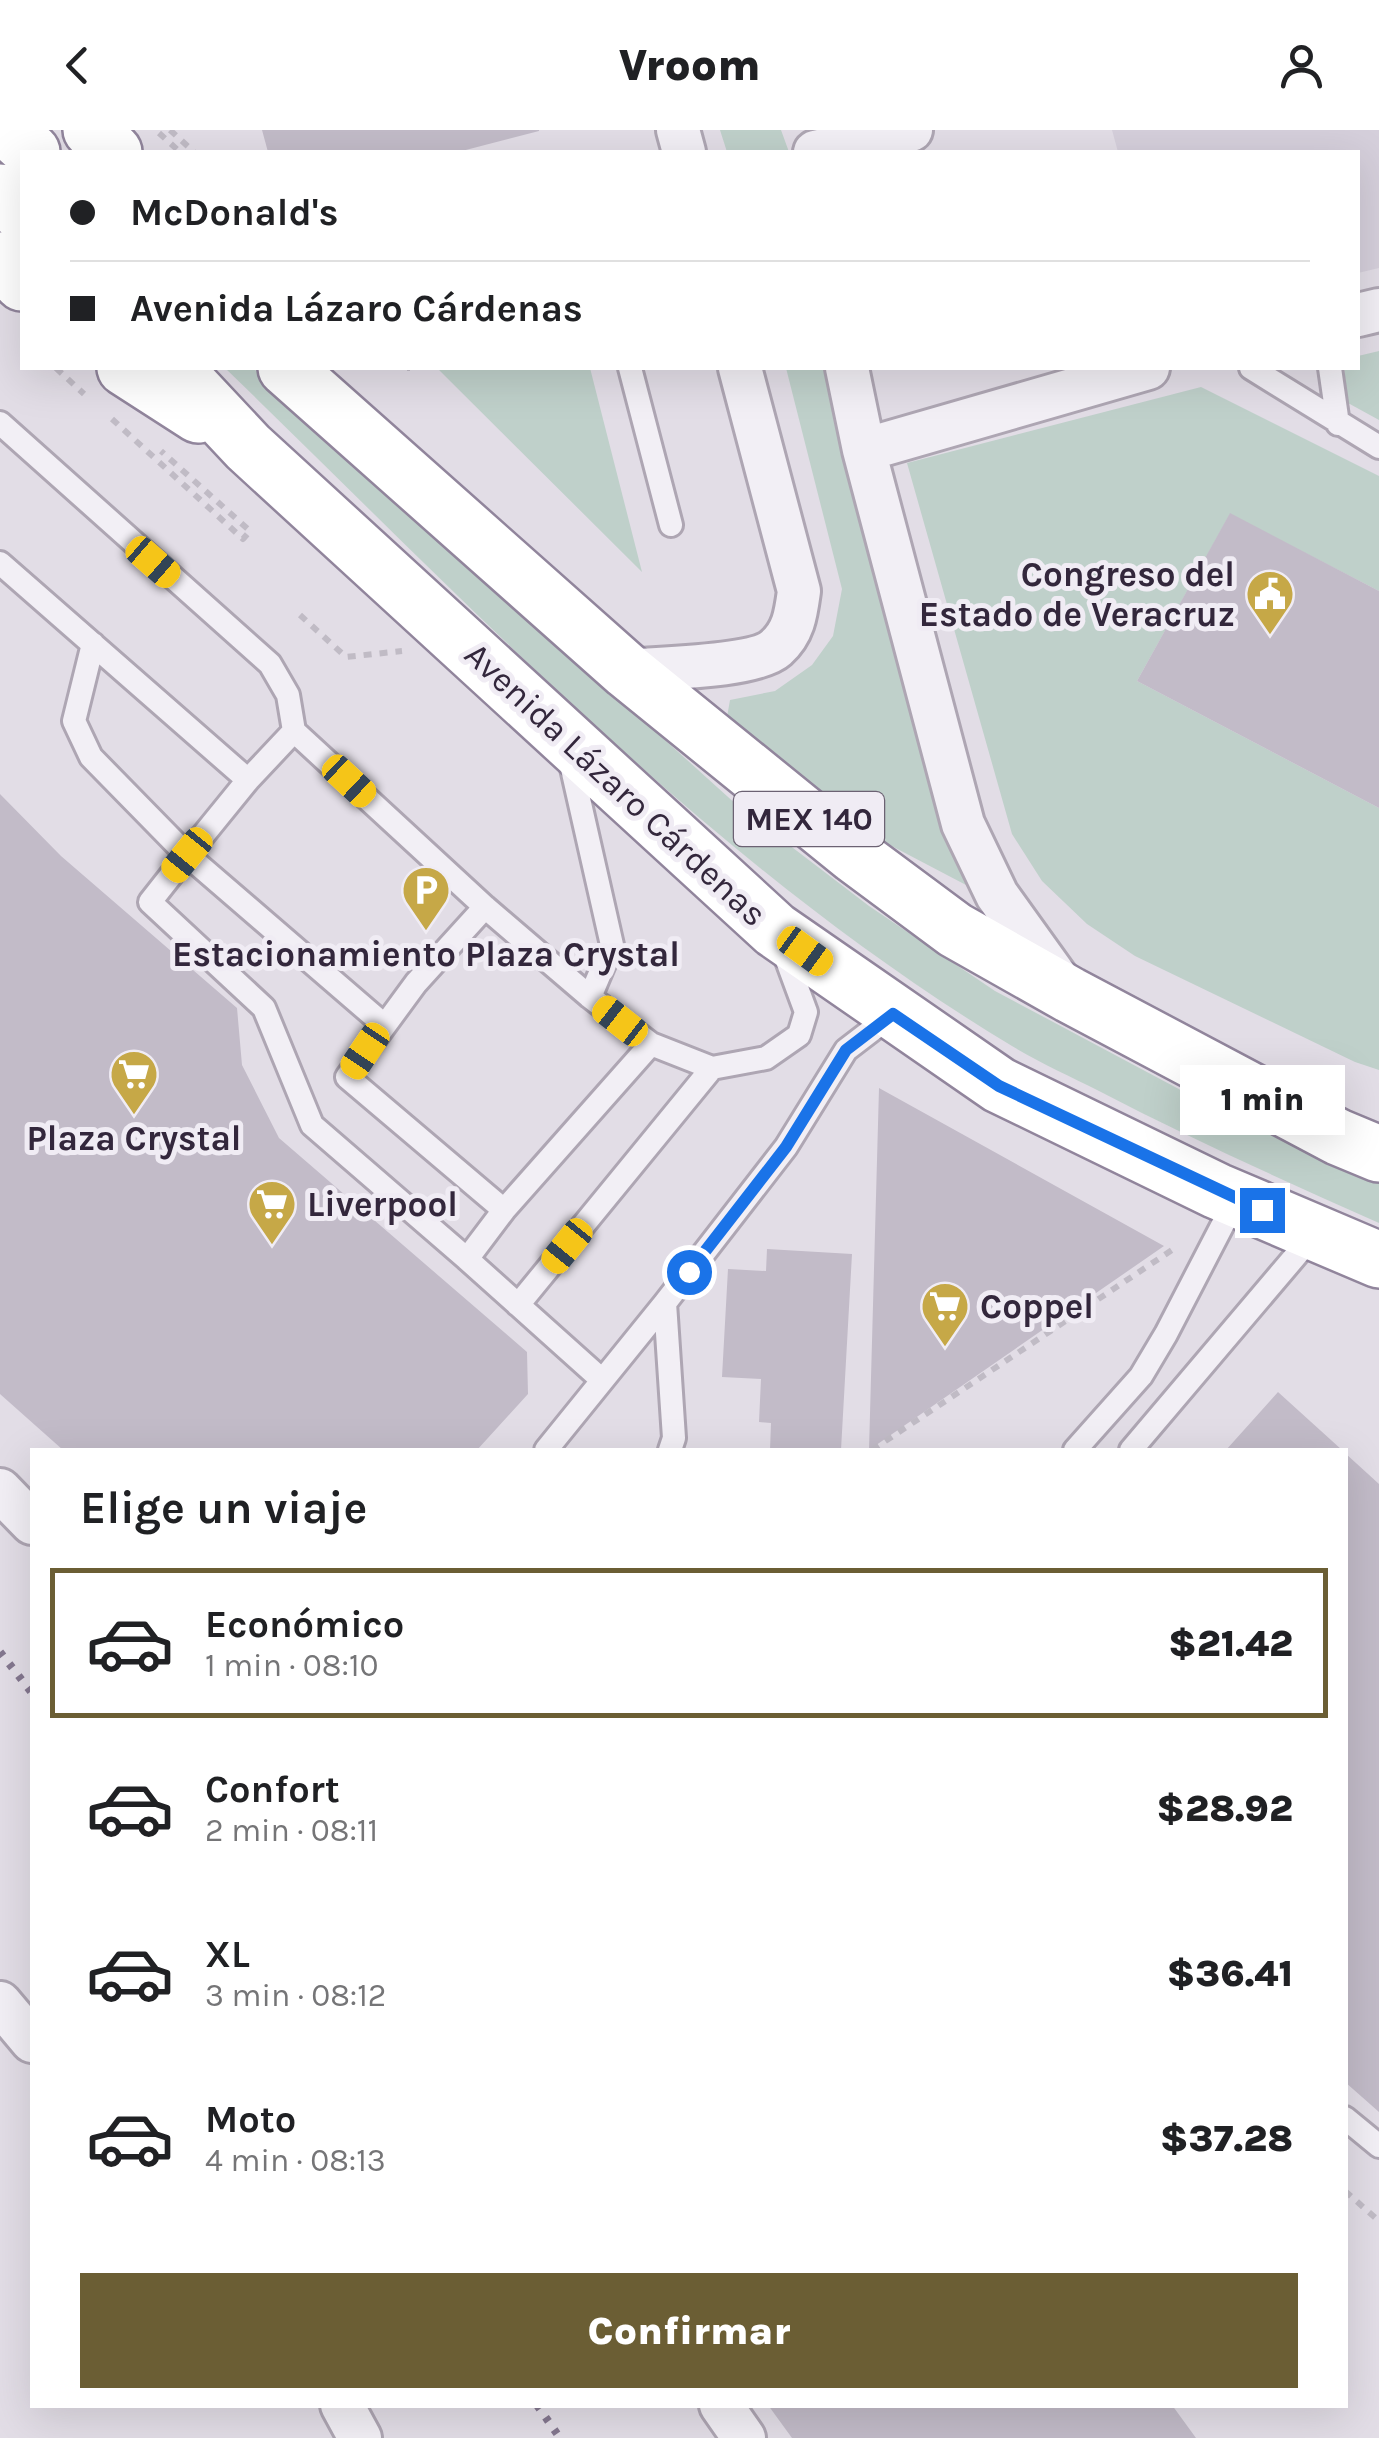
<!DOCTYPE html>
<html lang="es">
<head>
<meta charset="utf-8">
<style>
  body { margin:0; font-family:Karla,sans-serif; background:#f2f2f2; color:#202124; height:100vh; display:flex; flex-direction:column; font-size:38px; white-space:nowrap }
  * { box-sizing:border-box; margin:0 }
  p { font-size:32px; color:#757577 }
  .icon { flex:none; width:55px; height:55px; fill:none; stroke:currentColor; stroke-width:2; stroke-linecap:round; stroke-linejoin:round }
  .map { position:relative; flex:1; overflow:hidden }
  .drawer { position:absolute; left:30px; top:1318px; width:1318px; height:960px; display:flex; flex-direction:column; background:#fff; border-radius:0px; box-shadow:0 10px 40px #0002 }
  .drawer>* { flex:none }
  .banner { position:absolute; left:20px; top:20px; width:1340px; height:220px; border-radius:0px; box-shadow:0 10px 40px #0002; display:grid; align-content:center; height:220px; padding:0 50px; background:#fff }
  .end { position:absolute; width:45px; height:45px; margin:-22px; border:12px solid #1a73e8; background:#fff; box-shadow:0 0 0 5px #fff }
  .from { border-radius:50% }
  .bubble { position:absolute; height:70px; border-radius:0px; background:#fff; box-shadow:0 10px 40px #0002; font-size:32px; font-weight:800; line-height:70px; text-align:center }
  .car { position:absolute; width:30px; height:60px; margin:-30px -15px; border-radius:12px; box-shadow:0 0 8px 2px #0007; background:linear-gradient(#f5c518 24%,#345 0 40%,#f5c518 0 76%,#345 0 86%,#f5c518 0) }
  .banner b { display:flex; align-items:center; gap:35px; height:95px; font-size:38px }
  .banner b+b { border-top:2px solid #e0e0e0 }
  .banner i { width:25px; height:25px; background:#202124 }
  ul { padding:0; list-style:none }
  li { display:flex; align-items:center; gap:30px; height:150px; margin:0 20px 15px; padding:0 30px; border:5px solid transparent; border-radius:0px }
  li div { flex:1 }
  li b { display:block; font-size:38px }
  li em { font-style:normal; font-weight:800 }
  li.selected { border-color:#6b5e34 }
  li>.icon { width:90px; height:90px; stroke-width:1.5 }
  h2 { padding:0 50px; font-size:45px; line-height:120px }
  .cta { display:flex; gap:20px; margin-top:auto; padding:20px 50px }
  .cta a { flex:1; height:115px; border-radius:0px; background:#6b5e34; color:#fff; font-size:40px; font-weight:800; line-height:115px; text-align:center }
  header { display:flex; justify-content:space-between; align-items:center; height:130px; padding:0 50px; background:#fff; font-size:45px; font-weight:800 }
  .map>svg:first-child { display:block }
  .built { fill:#d5cfdb }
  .green { fill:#bfd0ca }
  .building { fill:#c2bbc8 }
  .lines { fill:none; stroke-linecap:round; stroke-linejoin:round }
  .lane-casing { stroke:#aea6b3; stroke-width:28 }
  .street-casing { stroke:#aea6b3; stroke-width:48 }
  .highway-casing { stroke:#91859c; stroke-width:60 }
  .path { stroke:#c0bbc5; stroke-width:6; stroke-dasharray:8 8; stroke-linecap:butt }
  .lane { stroke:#f2eff5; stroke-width:22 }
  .street { stroke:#f2eff5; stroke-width:42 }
  .highway { stroke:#fff; stroke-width:55 }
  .rail { stroke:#84778f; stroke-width:8; stroke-dasharray:5 10; stroke-linecap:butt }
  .route { stroke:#1a73e8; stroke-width:12 }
  .labels { text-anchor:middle; stroke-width:10; stroke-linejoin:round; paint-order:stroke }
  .shield { fill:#f0ecf4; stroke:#6c6273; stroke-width:2.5 }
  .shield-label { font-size:32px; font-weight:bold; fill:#33273c }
  .poi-label { font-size:35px; font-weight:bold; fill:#33273c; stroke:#f0ecf4 }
  .street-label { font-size:35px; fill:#33273c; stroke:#f0ecf4 }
</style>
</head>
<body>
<header><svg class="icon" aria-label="back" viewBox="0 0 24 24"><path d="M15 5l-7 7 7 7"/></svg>Vroom<svg class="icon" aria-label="person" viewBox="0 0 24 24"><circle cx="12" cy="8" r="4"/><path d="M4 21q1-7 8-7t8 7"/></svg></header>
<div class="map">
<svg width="1379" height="2308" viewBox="0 0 1379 2308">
  <rect width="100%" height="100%" fill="#e2dde6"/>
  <!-- built -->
  <path class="built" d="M1112 0H1379V138L1358 143V22H1118Z"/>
  <!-- green -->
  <path class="green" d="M720 0H781L789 22H727Z
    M1379 221V290L1348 273 1344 238H1358V226Z
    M225 238H253L738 676 869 776 995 861 1220 981 1379 1047V1093C1285 1051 1191 1009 1099 961 1070 946 1040 933 1012 916 713 736 473 478 225 238Z
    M437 238H590L642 442Z
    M786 238H838L987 766 865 702 727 587 730 570 775 561 812 535 833 506 842 459Z
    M1201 257 1379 346V461L1230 384 1137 551 1379 678V940L1355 932 1135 826 1087 794 1042 751 1012 704 907 333Z"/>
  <!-- building -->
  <path class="building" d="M262 0H539V1L458 22H268Z
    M1230 383 1379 461V678L1137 551Z
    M0 664 61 726 237 878 242 935 279 1008 527 1222 528 1264 477 1320H63L0 1264Z
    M879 958 1164 1116 869 1320Z
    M767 1119 852 1124 841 1320H770L771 1293 759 1292 761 1249 722 1247 728 1139 766 1141Z
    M1278 1262 1342 1320H1226Z
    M1345 1323 1379 1354V1982L1345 1952Z
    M768 2275H1172L1196 2308H792Z"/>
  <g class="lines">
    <!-- lane casing -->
    <g class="lane-casing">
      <path id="lane" d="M630 238 671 395
        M1251 238 1379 317
        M1330 238 1338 294
        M0 293 270 534 288 565 294 601 248 650 187 725 383 894
        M0 433 248 650
        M93 514 74 591 91 627 187 725 150 772 264 878 312 995 467 1129
        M294 601 485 777 590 867 651 914 712 938 766 928 799 905 806 882 782 817
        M569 625 612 815 590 867
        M485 777 416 853 347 947 504 1080
        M665 1173 674 1308 670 1320
        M518 1175 712 938
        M602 1250 467 1129 504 1080 651 914
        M546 1320 665 1173 786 1017 846 920 893 884
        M1075 1320 1141 1246 1166 1204 1236 1069
        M1131 1320 1315 1103
        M1345 1988 1379 2016"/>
    </g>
    <!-- street casing -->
    <g class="street-casing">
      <path id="street" d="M678 0 684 22
        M815 22 911 0
        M1358 185 1379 180
        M847 238 864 320 963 694 997 765 1063 857
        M864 320 1148 238
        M627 541C658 538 755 537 776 518 794 502 796 483 799 461L740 238
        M0 1360 32 1393
        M0 1873 32 1911
        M342 2275 360 2308
        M721 2275 744 2308"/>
    </g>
    <!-- highway casing -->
    <g class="highway-casing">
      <path id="highway" d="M8 0 32 22
        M91 0 114 22
        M0 62 22 84
        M0 130 22 153
        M125 238 198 285
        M174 238 248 317 775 800 999 955 1217 1061 1379 1130
        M286 238 627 541 854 725 955 800 1070 865 1338 1007 1379 1024"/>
    </g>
    <!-- path -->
    <path class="path" d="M170 0 194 22
      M159 3 180 22
      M56 238 84 264
      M407 238H410
      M112 289 243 409 250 401 161 321
      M300 485 346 527 402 521
      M872 1320 1175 1118
      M1345 2061 1379 2091"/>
    <!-- lane -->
    <use href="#lane" class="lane"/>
    <!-- street -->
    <use href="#street" class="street"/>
    <!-- highway -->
    <use href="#highway" class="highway"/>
    <!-- rail -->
    <path class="rail" d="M0 1522 32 1563
      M537 2275 560 2308"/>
  </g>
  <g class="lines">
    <!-- route -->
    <path class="route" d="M689 1142 786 1017 846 920 893 884 999 956 1262 1080"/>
  </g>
  <!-- icons -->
  <defs>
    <g id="civic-pin" transform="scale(2.5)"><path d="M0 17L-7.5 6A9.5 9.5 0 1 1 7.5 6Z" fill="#c6a847" stroke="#f0ecf4"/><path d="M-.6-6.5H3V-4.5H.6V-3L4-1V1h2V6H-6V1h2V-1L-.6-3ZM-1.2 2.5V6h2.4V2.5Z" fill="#fff"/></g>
    <g id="parking-pin" transform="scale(2.5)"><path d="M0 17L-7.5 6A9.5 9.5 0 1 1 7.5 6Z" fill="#c6a847" stroke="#f0ecf4"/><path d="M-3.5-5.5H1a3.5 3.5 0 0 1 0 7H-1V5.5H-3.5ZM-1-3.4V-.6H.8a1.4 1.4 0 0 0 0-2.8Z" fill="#fff"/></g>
    <g id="supermarket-pin" transform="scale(2.5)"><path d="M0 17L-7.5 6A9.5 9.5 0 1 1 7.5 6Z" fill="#c6a847" stroke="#f0ecf4"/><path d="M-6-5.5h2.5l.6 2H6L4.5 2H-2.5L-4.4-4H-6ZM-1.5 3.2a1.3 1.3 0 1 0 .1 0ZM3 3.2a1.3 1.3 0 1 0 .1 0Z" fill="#fff"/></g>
  </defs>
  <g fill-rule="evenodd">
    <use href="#civic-pin" x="1270" y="464"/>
    <use href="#parking-pin" x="426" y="760"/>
    <use href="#supermarket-pin" x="134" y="944"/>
    <use href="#supermarket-pin" x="272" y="1074"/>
    <use href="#supermarket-pin" x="945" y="1176"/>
  </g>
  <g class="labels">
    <!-- shield labels -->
    <rect class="shield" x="734" y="662" width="150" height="54" rx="8"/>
    <g class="shield-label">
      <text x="809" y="700">MEX 140</text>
    </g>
    <!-- poi labels -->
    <g class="poi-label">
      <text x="1235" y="456" text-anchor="end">Congreso del<tspan x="1235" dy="40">Estado de Veracruz</tspan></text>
      <text x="426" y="836">Estacionamiento Plaza Crystal</text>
      <text x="134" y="1020">Plaza Crystal</text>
      <text x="307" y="1086" text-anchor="start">Liverpool</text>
      <text x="980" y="1188" text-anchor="start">Coppel</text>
    </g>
    <!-- street labels -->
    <g class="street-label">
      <text transform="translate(616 654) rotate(43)" y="12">Avenida Lázaro Cárdenas</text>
    </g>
  </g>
</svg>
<i class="end from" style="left:689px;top:1142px"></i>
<i class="end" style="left:1262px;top:1080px"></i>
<div class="bubble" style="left:1180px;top:935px;width:165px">1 min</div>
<i class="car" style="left:153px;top:432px;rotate:131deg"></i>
<i class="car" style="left:349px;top:651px;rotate:133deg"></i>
<i class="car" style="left:187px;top:725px;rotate:219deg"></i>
<i class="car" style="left:805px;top:821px;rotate:126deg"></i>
<i class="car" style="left:620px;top:891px;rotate:308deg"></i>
<i class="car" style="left:365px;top:921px;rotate:214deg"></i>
<i class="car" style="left:567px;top:1116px;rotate:219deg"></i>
<div class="banner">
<b><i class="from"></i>McDonald's</b>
<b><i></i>Avenida Lázaro Cárdenas</b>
</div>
<section class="drawer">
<h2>Elige un viaje</h2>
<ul>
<li class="selected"><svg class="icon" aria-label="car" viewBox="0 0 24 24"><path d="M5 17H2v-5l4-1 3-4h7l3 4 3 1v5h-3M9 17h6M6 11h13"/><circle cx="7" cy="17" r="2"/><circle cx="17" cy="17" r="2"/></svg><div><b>Económico</b><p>1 min · 08:10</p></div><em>$21.42</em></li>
<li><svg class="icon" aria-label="car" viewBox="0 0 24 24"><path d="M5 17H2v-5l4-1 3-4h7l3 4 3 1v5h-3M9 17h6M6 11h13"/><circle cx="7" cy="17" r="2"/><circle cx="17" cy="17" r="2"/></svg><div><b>Confort</b><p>2 min · 08:11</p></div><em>$28.92</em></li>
<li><svg class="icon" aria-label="car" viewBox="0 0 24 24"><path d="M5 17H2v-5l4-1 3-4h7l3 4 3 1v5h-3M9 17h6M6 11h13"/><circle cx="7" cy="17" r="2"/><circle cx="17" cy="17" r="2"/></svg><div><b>XL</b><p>3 min · 08:12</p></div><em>$36.41</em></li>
<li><svg class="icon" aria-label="car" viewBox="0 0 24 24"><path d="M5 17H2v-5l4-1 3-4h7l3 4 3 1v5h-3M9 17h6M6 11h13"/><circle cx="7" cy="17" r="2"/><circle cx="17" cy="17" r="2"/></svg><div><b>Moto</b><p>4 min · 08:13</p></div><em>$37.28</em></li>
</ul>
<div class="cta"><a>Confirmar</a></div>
</section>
</div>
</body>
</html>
